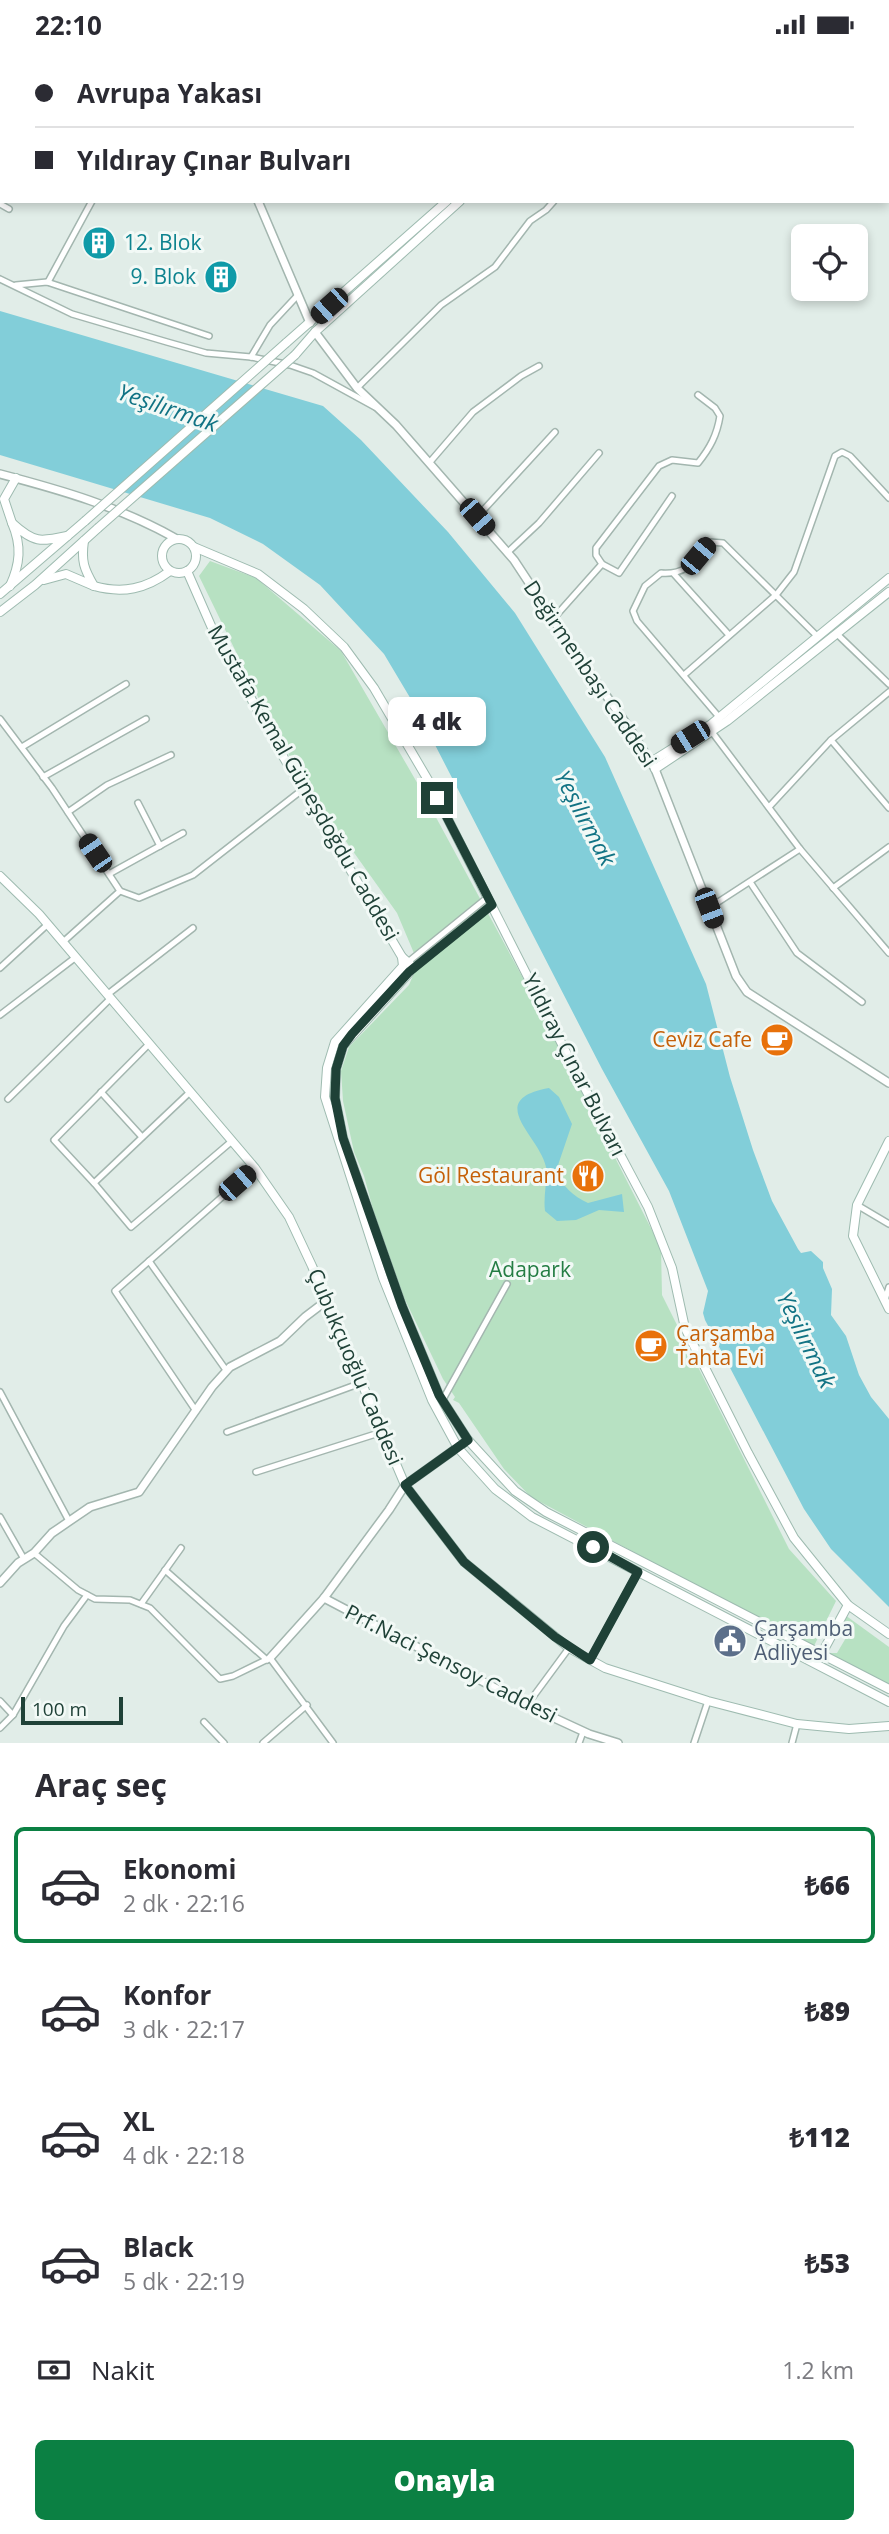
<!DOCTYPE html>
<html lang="tr">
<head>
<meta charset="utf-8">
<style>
  body { margin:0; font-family:"Open Sans",sans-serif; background:#f2f2f3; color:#2b2b33; height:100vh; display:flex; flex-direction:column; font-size:26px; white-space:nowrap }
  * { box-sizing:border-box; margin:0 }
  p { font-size:23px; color:#7c7c81 }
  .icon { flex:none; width:38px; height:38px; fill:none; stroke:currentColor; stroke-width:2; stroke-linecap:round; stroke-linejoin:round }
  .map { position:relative; height:1694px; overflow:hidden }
  .drawer { display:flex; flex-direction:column; background:#fff; flex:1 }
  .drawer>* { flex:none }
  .hud { position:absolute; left:0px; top:0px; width:889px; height:154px; box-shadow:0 4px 10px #0003; display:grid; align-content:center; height:154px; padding:0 35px; background:#fff }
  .controls { position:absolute; left:791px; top:175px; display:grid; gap:14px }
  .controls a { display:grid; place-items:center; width:77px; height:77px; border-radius:10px; background:#fff; box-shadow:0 4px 10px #0003; font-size:35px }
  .scale { position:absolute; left:21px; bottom:18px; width:102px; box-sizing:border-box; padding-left:7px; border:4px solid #1f4137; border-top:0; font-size:19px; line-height:24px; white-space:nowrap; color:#1f4137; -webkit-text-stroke:5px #f2f9f6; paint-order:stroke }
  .end { position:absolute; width:32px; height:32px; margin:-16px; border:9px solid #1f4137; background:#fff; box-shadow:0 0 0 4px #fff }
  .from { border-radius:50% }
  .bubble { position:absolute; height:49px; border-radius:10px; background:#fff; box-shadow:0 4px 10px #0003; font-size:23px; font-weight:800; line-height:49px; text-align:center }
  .car { position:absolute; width:21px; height:42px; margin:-21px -10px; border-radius:9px; box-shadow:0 0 5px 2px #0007; background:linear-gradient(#222 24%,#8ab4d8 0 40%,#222 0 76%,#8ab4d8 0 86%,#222 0) }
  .hud b { display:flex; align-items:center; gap:24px; height:66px; font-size:26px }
  .hud b+b { border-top:2px solid #e1e1e2 }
  .hud i { width:18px; height:18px; background:#2b2b33 }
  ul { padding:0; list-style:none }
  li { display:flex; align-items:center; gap:21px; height:116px; margin:0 14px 10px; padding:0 21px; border:4px solid transparent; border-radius:10px }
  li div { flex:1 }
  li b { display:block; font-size:26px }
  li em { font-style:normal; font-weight:800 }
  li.active { border-color:#0b8043 }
  li>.icon { width:63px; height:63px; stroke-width:1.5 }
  h2 { padding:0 35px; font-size:32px; line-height:84px }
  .pay { display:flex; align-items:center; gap:18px; height:77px; padding:0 35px; font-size:26px }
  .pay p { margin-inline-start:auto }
  .action { display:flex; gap:14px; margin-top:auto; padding:14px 35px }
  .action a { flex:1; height:80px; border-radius:10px; background:#0b8043; color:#fff; font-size:28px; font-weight:800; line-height:80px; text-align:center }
  .status { display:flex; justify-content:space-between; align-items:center; height:49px; padding:0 35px; background:#fff; direction:ltr }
  .status svg { height:19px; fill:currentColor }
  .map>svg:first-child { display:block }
  .green { fill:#b7e1c2 }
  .water { fill:#82ced9 }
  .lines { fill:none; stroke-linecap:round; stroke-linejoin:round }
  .minor-casing { stroke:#a3b6af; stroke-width:8 }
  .tertiary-casing { stroke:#a3b6af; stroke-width:10 }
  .secondary-casing { stroke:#9ebbb0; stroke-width:10 }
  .minor { stroke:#fff; stroke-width:5 }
  .tertiary { stroke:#fff; stroke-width:7 }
  .secondary { stroke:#fff; stroke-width:8 }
  .secondary-bridge-casing { stroke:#9ebbb0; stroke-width:10; stroke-linecap:butt }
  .secondary-bridge { stroke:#fff; stroke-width:8 }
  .route { stroke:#1f4137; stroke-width:9 }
  .labels { text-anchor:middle; stroke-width:6; stroke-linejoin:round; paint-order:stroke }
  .culture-label { font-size:21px; fill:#0d838f; stroke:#f2f9f6; text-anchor:start }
  .street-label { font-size:21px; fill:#1f4137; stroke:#f2f9f6 }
  .food-label { font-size:21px; fill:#c56008; stroke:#f2f9f6; text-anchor:end }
  .park-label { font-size:21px; fill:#247d44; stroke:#f2f9f6 }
  .service-label { font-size:21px; fill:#4e5e75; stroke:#f2f9f6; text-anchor:start }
  .water-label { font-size:23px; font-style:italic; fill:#117384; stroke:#f2f9f6 }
</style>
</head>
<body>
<div class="status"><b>22:10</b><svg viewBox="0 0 49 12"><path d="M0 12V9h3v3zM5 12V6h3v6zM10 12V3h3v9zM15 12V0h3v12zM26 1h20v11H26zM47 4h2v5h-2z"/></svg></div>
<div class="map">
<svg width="889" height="1694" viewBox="0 0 889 1694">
  <rect width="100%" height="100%" fill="#e1ede8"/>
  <g class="green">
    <polygon points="210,512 256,529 341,602 419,737 537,955 661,1199 662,1246 789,1500 836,1552 813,1599 531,1448 504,1420 459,1354 453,1351 455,1348 443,1330 388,1215 364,1127 354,1103 343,1052 341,1022 349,998 409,936 414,924 416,909 397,864 335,777 278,689 199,527"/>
    <polygon points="845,1566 889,1598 889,1636 835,1610 830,1604 837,1604 850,1582 840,1576"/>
  </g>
  <g class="water">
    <polygon points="0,262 323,357 361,391 448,483 515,564 605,708 706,935 730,1028 753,1101 772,1152 798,1200 801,1204 811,1202 823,1213 823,1219 832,1240 831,1266 846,1287 859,1326 871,1348 889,1370 889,1558 831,1500 804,1460 705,1271 703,1264 708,1242 669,1142 602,1020 415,657 384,605 320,536 263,495 210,469 0,406"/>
    <path d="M549 1039 559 1048 572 1075 556 1122C562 1137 573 1147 588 1154L622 1145 624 1163 599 1161 576 1171 557 1172 545 1162C543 1147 548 1129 546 1118 540 1087 483 1051 549 1039Z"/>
  </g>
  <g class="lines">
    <defs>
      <g id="minor">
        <polyline points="254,0 256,2"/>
        <polyline points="385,0 386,2"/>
        <polyline points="505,0 506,2"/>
        <polyline points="294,2 295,0"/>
        <polyline points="745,2 747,0"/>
        <polyline points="881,2 883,0"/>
        <polyline points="0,26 2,27"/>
        <polyline points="0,89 2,90"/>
        <polyline points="887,90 889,87"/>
        <polyline points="0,155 9,160"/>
        <polyline points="0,230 72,265 167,293 206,304 251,308 290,316 313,324 375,358"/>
        <polyline points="48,233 92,152"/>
        <polyline points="16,236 47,233 209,287"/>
        <polyline points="251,308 270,276 298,246"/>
        <polyline points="357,339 441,256 495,218 530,172 546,161 554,152"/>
        <polyline points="430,413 473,363 521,327 539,317"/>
        <polyline points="477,468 555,383"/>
        <polyline points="508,503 539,474 599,404"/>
        <path d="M602 515 596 506V499L659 417 672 411 698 414C710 399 717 386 720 367L715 359 698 346"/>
        <polyline points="674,525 729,586"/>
        <polyline points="553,570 602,515 619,524 672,447"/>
        <polyline points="837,585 889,635"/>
        <polyline points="684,626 776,546 794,523 835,407 842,403 850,407 889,449"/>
        <path d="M719 668 637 572 633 562 645 537 661 524C688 526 693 512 709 493L723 494 818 588"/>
        <polyline points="0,670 52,739 120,842 139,849 193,826 302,741"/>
        <polyline points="712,683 800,800 889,904"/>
        <polyline points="831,691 889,759"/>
        <polyline points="22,698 126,635"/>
        <polyline points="43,728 146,670"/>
        <polyline points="138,754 160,797"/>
        <polyline points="769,758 831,691 889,643"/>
        <polyline points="68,763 107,736 171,706"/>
        <polyline points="109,825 183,784"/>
        <polyline points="750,833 797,904 862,953"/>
        <polyline points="833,839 889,798"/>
        <polyline points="709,859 800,800"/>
        <polyline points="63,893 120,842"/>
        <polyline points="408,913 488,848"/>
        <polyline points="0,919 48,875"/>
        <polyline points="412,920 491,856"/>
        <polyline points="108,945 193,879"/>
        <polyline points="0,966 76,908"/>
        <polyline points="101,1043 142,1088"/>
        <polyline points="190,1043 94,1134 131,1178 232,1092"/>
        <polyline points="8,1050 111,949"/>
        <polyline points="94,1134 54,1091 149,995"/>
        <polyline points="857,1156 889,1175"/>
        <polyline points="149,1212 226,1321"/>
        <polyline points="885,1251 889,1238"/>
        <polyline points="0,1343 69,1472"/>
        <polyline points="442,1352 507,1235"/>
        <polyline points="196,1362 115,1242 255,1119"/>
        <polyline points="227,1383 361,1334"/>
        <polyline points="256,1423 382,1383"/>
        <polyline points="0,1468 24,1510"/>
        <polyline points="34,1504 78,1541 95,1550 130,1551 150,1559 220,1630 233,1627 270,1609 333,1694"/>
        <polyline points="165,1521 267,1611"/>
        <polyline points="141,1555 181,1499"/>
        <polyline points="590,1611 638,1523"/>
        <polyline points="0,1652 13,1666"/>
        <polyline points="527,1656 569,1599"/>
        <polyline points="204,1673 224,1694"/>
        <polyline points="0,1679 13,1666 64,1577 87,1546"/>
        <polyline points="263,1694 307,1656"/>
        <polyline points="579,1694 583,1683"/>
        <polyline points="694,1694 708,1652"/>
        <polyline points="792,1694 797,1675"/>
      </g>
      <g id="tertiary">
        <polyline points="135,0 137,2"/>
        <polyline points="258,152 310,274"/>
        <polyline points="315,283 357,339 396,376 514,511 568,593 630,680 655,720 736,927 747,943 889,1034"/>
        <path d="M0 425C61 441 120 458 175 489"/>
        <polyline points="0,1534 18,1514 34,1504 52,1484 90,1458 139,1443 212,1338 230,1318 280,1292 305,1268 326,1252"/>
        <polyline points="324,1549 537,1661 589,1685 618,1694"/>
        <polyline points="270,1609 324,1549 389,1461 405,1436 468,1391"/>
      </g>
      <g id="secondary">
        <polyline points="594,2 595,0"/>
        <polyline points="610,2 611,0"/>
        <polyline points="286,294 447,152"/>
        <polyline points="295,306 315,283 460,152"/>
        <polyline points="12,474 4,450 16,429"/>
        <circle cx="179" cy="507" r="17"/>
        <polyline points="194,498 258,525 304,560 344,598 374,639 428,731 571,1013 648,1158 672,1219 685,1279 748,1404 794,1489 848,1556 889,1585"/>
        <polyline points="187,522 212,579 284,709 402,908 410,915 412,920 406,923"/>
        <path d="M44 531 66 525 94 537C84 520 81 512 84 492"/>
        <path d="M10 537C20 515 22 497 12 474 34 494 40 493 67 487"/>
        <path d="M94 537C123 545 146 540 170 522"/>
        <polyline points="0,545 85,472"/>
        <polyline points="0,563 35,536 98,479"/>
        <polyline points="651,713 710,676 889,529"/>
        <polyline points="655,720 727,672 889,543"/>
        <polyline points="0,827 39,865 255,1119 289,1168 312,1217 405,1436 464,1513 569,1599 605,1619 708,1652 797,1675 849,1680 889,1677"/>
        <polyline points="402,908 403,917 335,993 327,1019 325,1048 383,1229 432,1351 458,1399 495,1440 532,1468 889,1653"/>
        <polyline points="409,924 343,997 336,1020 335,1049 343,1089 402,1257 439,1346 468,1391 515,1442 546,1463 889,1640"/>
        <polyline points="889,1092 857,1156 853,1187 889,1260"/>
        <polyline points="821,1606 848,1556"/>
      </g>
    </defs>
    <use href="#minor" class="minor-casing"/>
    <use href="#tertiary" class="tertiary-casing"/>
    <use href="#secondary" class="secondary-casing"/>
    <use href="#minor" class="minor"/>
    <use href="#tertiary" class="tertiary"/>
    <use href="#secondary" class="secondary"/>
    <defs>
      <g id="secondary-bridge">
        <polyline points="85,472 286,294"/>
        <polyline points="98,479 295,306"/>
      </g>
    </defs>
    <use href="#secondary-bridge" class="secondary-bridge-casing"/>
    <use href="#secondary-bridge" class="secondary-bridge"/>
  </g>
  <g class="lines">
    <polyline class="route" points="437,749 492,856 409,923 352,985 343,997 336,1020 335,1049 343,1089 402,1257 439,1346 468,1391 405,1436 464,1513 555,1588 590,1611 638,1523 593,1498"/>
  </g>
  <defs>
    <symbol id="building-disc" viewBox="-11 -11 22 22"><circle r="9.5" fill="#0f9aa8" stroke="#f2f9f6"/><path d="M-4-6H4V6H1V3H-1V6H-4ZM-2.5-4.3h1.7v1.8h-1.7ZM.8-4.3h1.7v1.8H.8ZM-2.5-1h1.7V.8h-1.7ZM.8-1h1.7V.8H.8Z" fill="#fff"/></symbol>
    <symbol id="cafe-disc" viewBox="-11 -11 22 22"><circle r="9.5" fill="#e8710a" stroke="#f2f9f6"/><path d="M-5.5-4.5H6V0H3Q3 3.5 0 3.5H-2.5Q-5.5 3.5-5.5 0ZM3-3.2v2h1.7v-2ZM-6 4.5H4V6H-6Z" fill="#fff"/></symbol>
    <symbol id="restaurant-disc" viewBox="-11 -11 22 22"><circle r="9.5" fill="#e8710a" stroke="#f2f9f6"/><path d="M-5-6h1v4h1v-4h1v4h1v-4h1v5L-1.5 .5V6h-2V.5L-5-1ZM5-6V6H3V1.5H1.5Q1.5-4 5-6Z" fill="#fff"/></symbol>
    <symbol id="civic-disc" viewBox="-11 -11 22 22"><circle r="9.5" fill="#5c6f8a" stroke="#f2f9f6"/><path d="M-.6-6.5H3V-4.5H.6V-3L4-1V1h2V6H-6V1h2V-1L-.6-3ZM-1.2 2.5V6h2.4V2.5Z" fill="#fff"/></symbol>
  </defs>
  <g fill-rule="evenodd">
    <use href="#building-disc" x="80" y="175" width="38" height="38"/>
    <use href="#building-disc" x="202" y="209" width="38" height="38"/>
    <use href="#cafe-disc" x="758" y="972" width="38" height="38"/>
    <use href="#restaurant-disc" x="569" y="1108" width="38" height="38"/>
    <use href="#cafe-disc" x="632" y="1278" width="38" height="38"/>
    <use href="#civic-disc" x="711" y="1573" width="38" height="38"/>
  </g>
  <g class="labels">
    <g class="culture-label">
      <text x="124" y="201">12. Blok</text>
      <text x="196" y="235" text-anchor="end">9. Blok</text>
    </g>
    <g class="street-label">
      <text transform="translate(590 625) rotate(56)" y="7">Değirmenbaşı Caddesi</text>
      <text transform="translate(303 734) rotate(60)" y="7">Mustafa Kemal Güneşdoğdu Caddesi</text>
      <text transform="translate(574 1016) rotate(63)" y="7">Yıldıray Çınar Bulvarı</text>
      <text transform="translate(355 1318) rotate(67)" y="7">Çubukçuoğlu Caddesi</text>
      <text transform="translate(451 1615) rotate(27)" y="7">Prf.Naci Şensoy Caddesi</text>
    </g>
    <g class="food-label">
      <text x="752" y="998">Ceviz Cafe</text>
      <text x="564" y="1134">Göl Restaurant</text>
      <text x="676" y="1292" text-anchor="start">Çarşamba<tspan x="676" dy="24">Tahta Evi</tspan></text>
    </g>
    <g class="park-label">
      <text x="530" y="1228">Adapark</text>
    </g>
    <g class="service-label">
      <text x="754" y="1587">Çarşamba<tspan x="754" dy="24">Adliyesi</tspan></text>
    </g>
    <g class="water-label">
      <text transform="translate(168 359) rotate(19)" y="8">Yeşilırmak</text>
      <text transform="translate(585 769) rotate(62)" y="8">Yeşilırmak</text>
      <text transform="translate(806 1291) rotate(64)" y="8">Yeşilırmak</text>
    </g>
  </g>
</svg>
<div class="controls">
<a><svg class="icon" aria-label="locate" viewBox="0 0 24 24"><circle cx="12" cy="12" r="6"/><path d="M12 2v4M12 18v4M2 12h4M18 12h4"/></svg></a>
</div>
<div class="scale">100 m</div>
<i class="end from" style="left:593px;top:1498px"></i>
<i class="end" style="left:437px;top:749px"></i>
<div class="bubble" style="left:388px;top:648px;width:98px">4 dk</div>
<i class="car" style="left:329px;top:257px;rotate:228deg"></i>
<i class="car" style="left:477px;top:468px;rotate:139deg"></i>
<i class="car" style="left:698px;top:507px;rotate:40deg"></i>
<i class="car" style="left:690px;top:688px;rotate:238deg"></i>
<i class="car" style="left:95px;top:804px;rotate:326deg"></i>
<i class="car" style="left:709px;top:859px;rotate:159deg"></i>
<i class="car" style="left:237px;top:1134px;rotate:49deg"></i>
<div class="hud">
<b><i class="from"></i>Avrupa Yakası</b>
<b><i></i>Yıldıray Çınar Bulvarı</b>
</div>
</div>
<section class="drawer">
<h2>Araç seç</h2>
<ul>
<li class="active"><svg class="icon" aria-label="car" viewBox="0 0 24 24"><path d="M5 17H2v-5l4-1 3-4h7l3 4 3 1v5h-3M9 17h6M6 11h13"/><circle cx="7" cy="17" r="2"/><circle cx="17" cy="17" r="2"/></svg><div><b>Ekonomi</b><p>2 dk · 22:16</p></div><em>₺66</em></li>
<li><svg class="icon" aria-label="car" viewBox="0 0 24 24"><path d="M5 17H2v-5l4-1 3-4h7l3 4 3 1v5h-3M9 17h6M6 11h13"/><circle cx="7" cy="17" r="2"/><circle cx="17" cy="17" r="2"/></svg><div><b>Konfor</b><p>3 dk · 22:17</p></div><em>₺89</em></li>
<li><svg class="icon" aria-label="car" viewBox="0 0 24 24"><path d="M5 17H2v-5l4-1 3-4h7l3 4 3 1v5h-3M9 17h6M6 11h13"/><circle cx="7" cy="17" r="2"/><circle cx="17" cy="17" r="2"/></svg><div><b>XL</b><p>4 dk · 22:18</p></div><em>₺112</em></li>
<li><svg class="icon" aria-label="car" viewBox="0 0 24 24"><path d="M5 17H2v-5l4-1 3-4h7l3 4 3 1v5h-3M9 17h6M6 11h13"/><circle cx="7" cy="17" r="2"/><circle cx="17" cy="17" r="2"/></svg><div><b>Black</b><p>5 dk · 22:19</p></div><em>₺53</em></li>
</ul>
<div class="pay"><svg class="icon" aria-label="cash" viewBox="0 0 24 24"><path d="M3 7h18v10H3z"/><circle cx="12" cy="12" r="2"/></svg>Nakit<p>1.2 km</p></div>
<div class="action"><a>Onayla</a></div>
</section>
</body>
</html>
